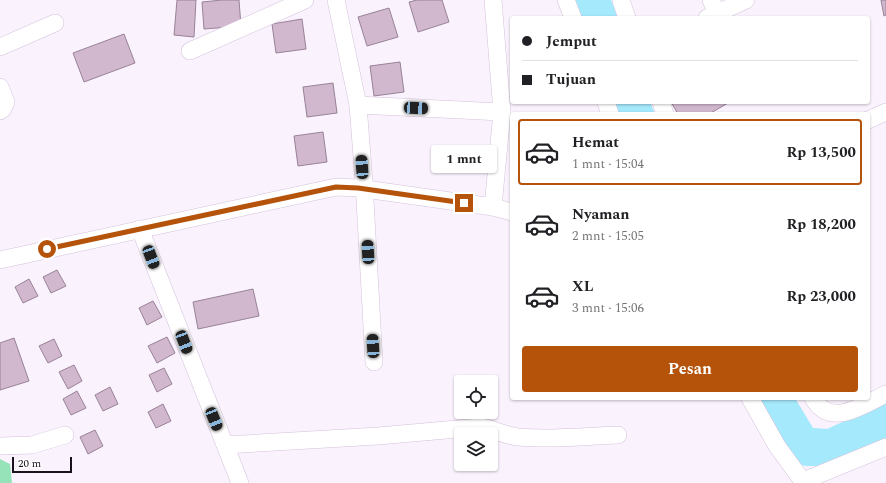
<!DOCTYPE html>
<html lang="id">
<head>
<meta charset="utf-8">
<style>
  body { margin:0; font-family:Spectral,serif; background:#f2f2f2; color:#202124; height:100vh; display:flex; flex-direction:column; font-size:15px; white-space:nowrap }
  * { box-sizing:border-box; margin:0 }
  p { font-size:13px; color:#757577 }
  .icon { flex:none; width:22px; height:22px; fill:none; stroke:currentColor; stroke-width:2; stroke-linecap:round; stroke-linejoin:round }
  .map { position:relative; flex:1; overflow:hidden }
  .panel { position:absolute; left:510px; top:112px; width:360px; height:288px; display:flex; flex-direction:column; background:#fff; border-radius:4px; box-shadow:0 1px 3px #0004 }
  .panel>* { flex:none }
  .banner { position:absolute; left:510px; top:16px; width:360px; height:88px; border-radius:4px; box-shadow:0 1px 3px #0004; display:grid; align-content:center; height:88px; padding:0 12px; background:#fff }
  .controls { position:absolute; left:454px; top:375px; display:grid; gap:8px }
  .controls a { display:grid; place-items:center; width:44px; height:44px; border-radius:4px; background:#fff; box-shadow:0 1px 3px #0004; font-size:20px }
  .scale { position:absolute; left:12px; bottom:10px; width:60px; box-sizing:border-box; padding-left:4px; border:2px solid #19121b; border-top:0; font-size:11px; line-height:14px; white-space:nowrap; color:#19121b; -webkit-text-stroke:3px #fff; paint-order:stroke }
  .end { position:absolute; width:18px; height:18px; margin:-9px; border:5px solid #b45309; background:#fff; box-shadow:0 0 0 2px #fff }
  .from { border-radius:50% }
  .bubble { position:absolute; height:28px; border-radius:4px; background:#fff; box-shadow:0 1px 3px #0004; font-size:13px; font-weight:700; line-height:28px; text-align:center }
  .car { position:absolute; width:12px; height:24px; margin:-12px -6px; border-radius:5px; box-shadow:0 0 3px 1px #0007; background:linear-gradient(#222 24%,#8ab4d8 0 40%,#222 0 76%,#8ab4d8 0 86%,#222 0) }
  .banner b { display:flex; align-items:center; gap:14px; height:38px; font-size:15px }
  .banner b+b { border-top:1px solid #e0e0e0 }
  .banner i { width:10px; height:10px; background:#202124 }
  ul { padding:7px 0 0; list-style:none }
  li { display:flex; align-items:center; gap:12px; height:66px; margin:0 8px 6px; padding:0 4px; border:2px solid transparent; border-radius:4px }
  li div { flex:1 }
  li b { display:block; font-size:15px }
  li em { font-style:normal; font-weight:700 }
  li.on { border-color:#b45309 }
  li>.icon { width:36px; height:36px; stroke-width:1.5 }
  .button { display:flex; gap:8px; margin-top:auto; padding:8px 12px }
  .button a { flex:1; height:46px; border-radius:4px; background:#b45309; color:#fff; font-size:16px; font-weight:700; line-height:46px; text-align:center }
  .map>svg:first-child { display:block }
  .green { fill:#96e3b9 }
  .water { fill:#a5e9fd }
  .building { fill:#d1b8cf; stroke:#988297 }
  .lines { fill:none; stroke-linecap:round; stroke-linejoin:round }
  .minor-casing { stroke:#d4c1db; stroke-width:18 }
  .minor { stroke:#fff; stroke-width:17 }
  .route { stroke:#b45309; stroke-width:5 }
</style>
</head>
<body>
<div class="map">
<svg width="886" height="483" viewBox="0 0 886 483">
  <rect width="100%" height="100%" fill="#faf2fd"/>
  <polygon class="green" points="0,459 10,464 12,483 0,483"/>
  <g class="water">
    <polygon points="573,0 611,0 618,18 580,18"/>
    <polygon points="612,102 650,102 655,114 617,114"/>
    <polygon points="753,398 795,398 813,428 827,429 886,402 886,443 826,466 806,466 796,464"/>
  </g>
  <g class="building">
    <polygon points="177,0 196,0 194,37 174,35"/>
    <polygon points="222,0 239,0 241,26 204,29 202,2"/>
    <polygon points="417,0 442,0 449,22 418,32 409,2"/>
    <polygon points="881,0 886,0 886,15 884,16"/>
    <polygon points="389,8 398,37 367,46 358,17"/>
    <polygon points="302,19 306,49 276,53 272,24"/>
    <polygon points="124,34 135,63 84,82 73,53"/>
    <polygon points="400,62 404,92 374,96 370,66"/>
    <polygon points="333,83 337,113 307,117 303,87"/>
    <polygon points="671,102 727,102 728,103 709,114 678,114"/>
    <polygon points="323,132 327,162 298,166 294,136"/>
    <polygon points="57,270 66,286 51,293 43,277"/>
    <polygon points="29,279 38,296 23,303 15,287"/>
    <polygon points="253,289 259,316 198,329 193,302"/>
    <polygon points="153,301 162,317 147,325 139,308"/>
    <polygon points="167,337 175,353 157,363 148,346"/>
    <polygon points="14,338 29,381 0,390 0,343"/>
    <polygon points="54,339 62,356 48,363 39,346"/>
    <polygon points="74,365 82,381 68,389 59,372"/>
    <polygon points="164,368 172,384 157,392 149,375"/>
    <polygon points="110,387 118,404 103,411 95,395"/>
    <polygon points="77,391 86,408 71,415 63,399"/>
    <polygon points="163,404 171,421 156,428 148,412"/>
    <polygon points="95,430 103,446 88,454 80,437"/>
  </g>
  <g class="lines">
    <defs>
      <g id="minor">
        <polyline points="336,0 358,105 364,182 374,362"/>
        <polyline points="566,0 573,18"/>
        <polyline points="621,0 627,18"/>
        <polyline points="711,0 717,14"/>
        <polyline points="707,18 746,0"/>
        <polyline points="0,47 55,23"/>
        <polyline points="190,51 305,0"/>
        <polyline points="0,87 6,102 3,109 0,111"/>
        <polyline points="606,102 610,114"/>
        <polyline points="661,102 665,114"/>
        <polyline points="358,105 502,112"/>
        <polyline points="868,120 886,112"/>
        <polyline points="493,207 502,112 493,0"/>
        <polyline points="140,229 240,483"/>
        <polyline points="0,260 336,187 358,188 493,207 512,212"/>
        <polyline points="750,398 777,446 804,483"/>
        <path d="M813 398C830 429 863 405 886 394"/>
        <path d="M225 445 378 436 480 427C494 429 505 436 519 437 551 440 585 436 618 435"/>
        <polyline points="0,446 32,445 65,435"/>
        <polyline points="803,481 886,447"/>
      </g>
    </defs>
    <use href="#minor" class="minor-casing"/>
    <use href="#minor" class="minor"/>
  </g>
  <g class="lines">
    <polyline class="route" points="47,249 336,187 358,188 464,203"/>
  </g>
</svg>
<div class="controls">
<a><svg class="icon" aria-label="locate" viewBox="0 0 24 24"><circle cx="12" cy="12" r="6"/><path d="M12 2v4M12 18v4M2 12h4M18 12h4"/></svg></a>
<a><svg class="icon" aria-label="layers" viewBox="0 0 24 24"><path d="M12 4l9 5-9 5-9-5zM3 14l9 5 9-5"/></svg></a>
</div>
<div class="scale">20 m</div>
<i class="end from" style="left:47px;top:249px"></i>
<i class="end" style="left:464px;top:203px"></i>
<div class="bubble" style="left:431px;top:145px;width:66px">1 mnt</div>
<i class="car" style="left:416px;top:108px;rotate:93deg"></i>
<i class="car" style="left:362px;top:167px;rotate:356deg"></i>
<i class="car" style="left:368px;top:252px;rotate:357deg"></i>
<i class="car" style="left:151px;top:257px;rotate:159deg"></i>
<i class="car" style="left:184px;top:342px;rotate:159deg"></i>
<i class="car" style="left:373px;top:346px;rotate:357deg"></i>
<i class="car" style="left:214px;top:419px;rotate:158deg"></i>
<div class="banner">
<b><i class="from"></i>Jemput</b>
<b><i></i>Tujuan</b>
</div>
<section class="panel">
<ul>
<li class="on"><svg class="icon" aria-label="car" viewBox="0 0 24 24"><path d="M5 17H2v-5l4-1 3-4h7l3 4 3 1v5h-3M9 17h6M6 11h13"/><circle cx="7" cy="17" r="2"/><circle cx="17" cy="17" r="2"/></svg><div><b>Hemat</b><p>1 mnt · 15:04</p></div><em>Rp 13,500</em></li>
<li><svg class="icon" aria-label="car" viewBox="0 0 24 24"><path d="M5 17H2v-5l4-1 3-4h7l3 4 3 1v5h-3M9 17h6M6 11h13"/><circle cx="7" cy="17" r="2"/><circle cx="17" cy="17" r="2"/></svg><div><b>Nyaman</b><p>2 mnt · 15:05</p></div><em>Rp 18,200</em></li>
<li><svg class="icon" aria-label="car" viewBox="0 0 24 24"><path d="M5 17H2v-5l4-1 3-4h7l3 4 3 1v5h-3M9 17h6M6 11h13"/><circle cx="7" cy="17" r="2"/><circle cx="17" cy="17" r="2"/></svg><div><b>XL</b><p>3 mnt · 15:06</p></div><em>Rp 23,000</em></li>
</ul>
<div class="button"><a>Pesan</a></div>
</section>
</div>
</body>
</html>
